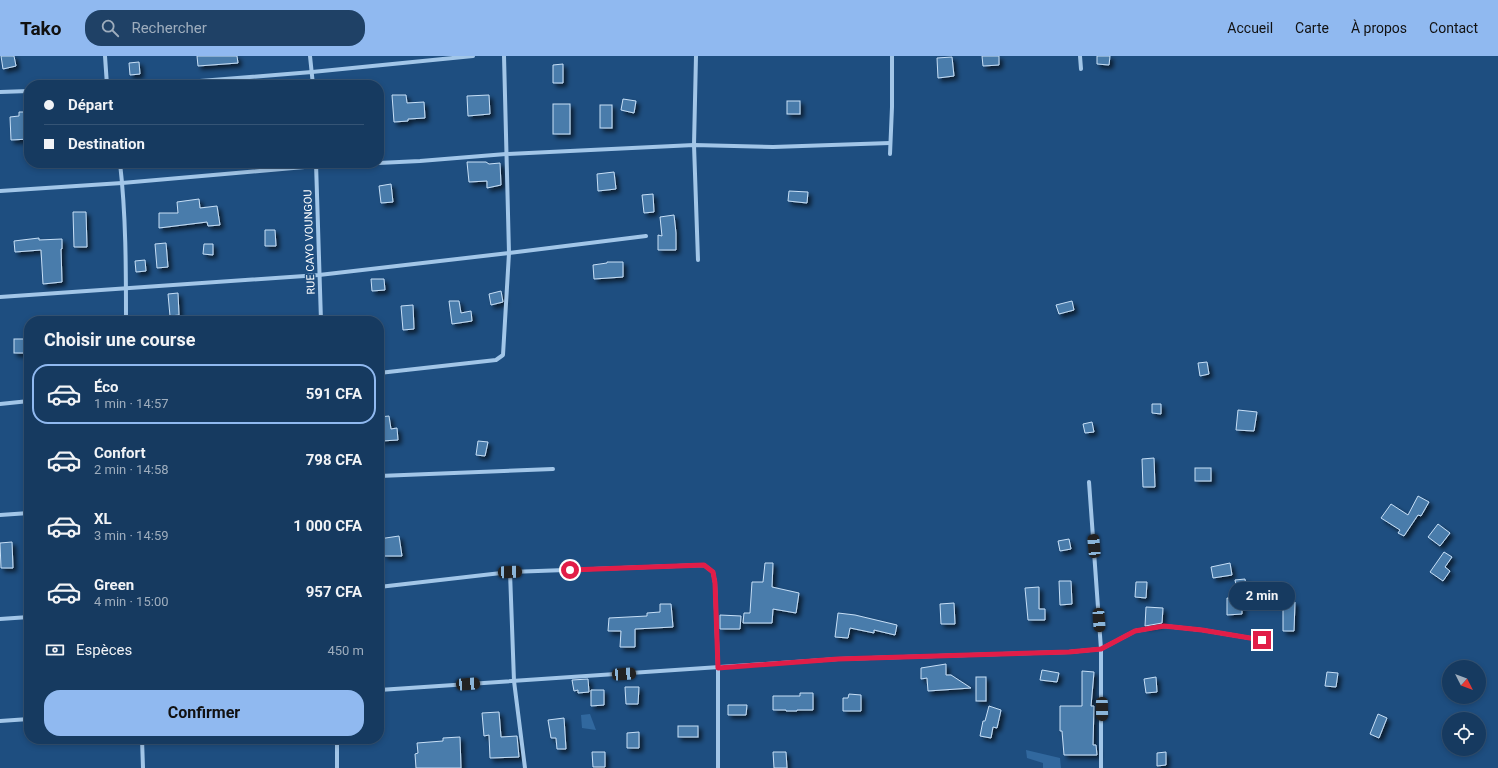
<!DOCTYPE html>
<html lang="fr">
<head>
<meta charset="utf-8">
<style>
  body { margin:0; font-family:Roboto,sans-serif; background:#1f4166; color:#f1f3f6; height:100vh; display:flex; flex-direction:column; font-size:15px; white-space:nowrap }
  * { box-sizing:border-box; margin:0 }
  p { font-size:13px; color:#9eadbd }
  .icon { flex:none; width:22px; height:22px; fill:none; stroke:currentColor; stroke-width:2; stroke-linecap:round; stroke-linejoin:round }
  .map { position:relative; flex:1; overflow:hidden }
  .drawer { position:absolute; left:24px; top:260px; width:360px; height:428px; display:flex; flex-direction:column; background:#163a60; border-radius:16px; box-shadow:0 2px 6px #0003,0 0 0 1px #355475 }
  .drawer>* { flex:none }
  .banner { position:absolute; left:24px; top:24px; width:360px; height:88px; border-radius:16px; box-shadow:0 2px 6px #0003,0 0 0 1px #355475; display:grid; align-content:center; height:88px; padding:0 20px; background:#163a60 }
  .needle { width:26px; rotate:132deg }
  .controls { position:absolute; left:1442px; top:604px; display:grid; gap:8px }
  .controls a { display:grid; place-items:center; width:44px; height:44px; border-radius:50%; background:#163a60; box-shadow:0 2px 6px #0003,0 0 0 1px #355475; font-size:20px }
  .end { position:absolute; width:18px; height:18px; margin:-9px; border:5px solid #e11d48; background:#fff; box-shadow:0 0 0 2px #fff }
  .from { border-radius:50% }
  .bubble { position:absolute; height:28px; border-radius:14px; background:#163a60; box-shadow:0 2px 6px #0003,0 0 0 1px #355475; font-size:13px; font-weight:700; line-height:28px; text-align:center }
  .car { position:absolute; width:12px; height:24px; margin:-12px -6px; border-radius:5px; box-shadow:0 0 3px 1px #0007; background:linear-gradient(#222 24%,#8ab4d8 0 40%,#222 0 76%,#8ab4d8 0 86%,#222 0) }
  .banner b { display:flex; align-items:center; gap:14px; height:38px; font-size:15px }
  .banner b+b { border-top:1px solid #355475 }
  .banner i { width:10px; height:10px; background:#f1f3f6 }
  ul { padding:0; list-style:none }
  li { display:flex; align-items:center; gap:12px; height:60px; margin:0 8px 6px; padding:0 12px; border:2px solid transparent; border-radius:16px }
  li div { flex:1 }
  li b { display:block; font-size:15px }
  li em { font-style:normal; font-weight:700 }
  li.current { border-color:#90b9f0 }
  li>.icon { width:36px; height:36px; stroke-width:1.5 }
  h2 { padding:0 20px; font-size:18px; line-height:48px }
  .pay { display:flex; align-items:center; gap:10px; height:44px; padding:0 20px; font-size:15px }
  .pay p { margin-inline-start:auto }
  .button { display:flex; gap:8px; margin-top:auto; padding:8px 20px }
  .button a { flex:1; height:46px; border-radius:16px; background:#90b9f0; color:#111; font-size:16px; font-weight:700; line-height:46px; text-align:center }
  header { display:flex; align-items:center; gap:24px; box-sizing:border-box; height:56px; padding:0 20px; background:#90b9f0; color:#111 }
  header strong { font-size:19px }
  nav { display:flex; gap:22px; margin-inline-start:auto; font-size:14px }
  .search { width:280px; height:36px; background:#1f4166; display:flex; align-items:center; gap:10px; box-sizing:border-box; padding:0 14px; border-radius:16px; color:#9eadbd; font-size:15px }
  .map>svg:first-child { display:block }
  .green { fill:#31689e }
  .building { fill:#4a7bab; stroke:#c6dff6; filter:url(#shadow) }
  .lines { fill:none; stroke-linecap:round; stroke-linejoin:round }
  .minor { stroke:#a2c6e8; stroke-width:4 }
  .route { stroke:#e11d48; stroke-width:5 }
  .labels { text-anchor:middle; stroke-width:3; stroke-linejoin:round; paint-order:stroke }
  .street-label { font-size:11px; fill:#fff; stroke:#1e4e80 }
</style>
</head>
<body>
<header>
<strong>Tako</strong>
<div class="search"><svg class="icon" aria-label="search" viewBox="0 0 24 24"><circle cx="10" cy="10" r="6"/><path d="M15 15l6 6"/></svg>Rechercher</div>
<nav><a>Accueil</a><a>Carte</a><a>À propos</a><a>Contact</a></nav>
</header>
<div class="map">
<svg width="1498" height="712" viewBox="0 0 1498 712">
  <defs>
    <filter id="shadow"><feDropShadow dx="3.5" dy="3.5" stdDeviation="2" flood-color="#0009"/></filter>
  </defs>
  <rect width="100%" height="100%" fill="#1e4e80"/>
  <g class="green">
    <polygon points="590,658 596,674 582,672 581,659"/>
    <polygon points="1026,694 1060,702 1061,712 1043,712 1043,707 1027,702"/>
  </g>
  <g class="building">
    <polygon points="1,0 14,0 16,10 3,13"/>
    <polygon points="197,0 237,0 238,7 198,10"/>
    <polygon points="982,0 999,0 999,9 983,10"/>
    <polygon points="1097,0 1110,0 1109,9 1097,8"/>
    <polygon points="952,1 954,20 938,22 937,2"/>
    <polygon points="139,6 140,18 130,19 129,7"/>
    <polygon points="563,8 563,27 553,27 553,9"/>
    <polygon points="392,39 406,39 407,47 424,46 425,62 408,63 408,65 394,66"/>
    <polygon points="489,39 490,58 468,60 467,40"/>
    <polygon points="623,43 636,45 634,57 621,54"/>
    <rect x="787" y="45" width="13" height="13"/>
    <rect x="553" y="48" width="17" height="30"/>
    <rect x="600" y="49" width="12" height="23"/>
    <polygon points="19,56 29,56 29,83 11,84 10,61 19,60"/>
    <polygon points="467,106 486,106 489,108 500,107 501,129 487,132 487,125 469,126"/>
    <polygon points="614,116 616,133 598,135 597,118"/>
    <polygon points="391,128 393,146 381,147 379,130"/>
    <polygon points="789,135 808,136 807,147 788,145"/>
    <polygon points="653,138 654,156 644,157 642,139"/>
    <polygon points="199,143 200,152 217,150 220,169 208,170 207,166 159,172 159,157 178,157 177,146"/>
    <polygon points="73,156 86,156 87,191 74,191"/>
    <polygon points="674,159 676,177 676,194 658,194 658,179 662,180 660,161"/>
    <polygon points="265,174 275,174 276,190 265,190"/>
    <polygon points="39,182 39,184 62,183 62,193 61,193 62,226 43,228 41,194 15,196 14,185"/>
    <polygon points="166,187 168,211 157,212 155,188"/>
    <polygon points="204,188 213,188 213,199 203,198"/>
    <polygon points="145,204 146,215 136,216 135,205"/>
    <polygon points="607,206 623,206 623,221 594,223 593,209 607,207"/>
    <polygon points="371,223 384,223 385,234 372,235"/>
    <polygon points="501,235 503,246 491,249 489,238"/>
    <polygon points="178,237 179,259 170,260 168,238"/>
    <polygon points="449,245 459,245 461,257 471,255 472,265 452,268"/>
    <polygon points="1072,245 1074,254 1059,258 1056,249"/>
    <polygon points="413,249 414,273 403,274 401,250"/>
    <rect x="14" y="283" width="15" height="14"/>
    <polygon points="1207,306 1209,318 1200,320 1198,307"/>
    <polygon points="1152,348 1161,348 1161,358 1152,357"/>
    <polygon points="1238,354 1257,356 1254,375 1236,374"/>
    <polygon points="389,360 391,373 397,372 398,384 381,385 379,361"/>
    <polygon points="1092,366 1094,376 1085,377 1083,368"/>
    <polygon points="478,385 488,386 485,400 476,399"/>
    <polygon points="1154,402 1155,431 1143,431 1142,403"/>
    <rect x="1195" y="412" width="16" height="13"/>
    <polygon points="1418,440 1429,446 1421,460 1418,459 1404,480 1398,477 1400,474 1381,462 1391,448 1408,459"/>
    <polygon points="1438,468 1450,477 1440,490 1428,481"/>
    <polygon points="399,480 402,500 384,500 383,494 380,495 379,483"/>
    <polygon points="1069,483 1071,493 1060,495 1058,485"/>
    <polygon points="12,486 13,512 1,512 0,487"/>
    <polygon points="1444,496 1452,501 1445,511 1450,515 1443,525 1430,516"/>
    <polygon points="765,507 773,507 772,531 799,537 796,557 773,553 772,567 743,567 744,557 750,557 752,526 763,526"/>
    <polygon points="1230,507 1232,519 1213,522 1211,511"/>
    <polygon points="1245,523 1247,536 1238,538 1235,524"/>
    <polygon points="1059,525 1071,525 1072,548 1060,549"/>
    <polygon points="1136,526 1147,526 1146,542 1135,541"/>
    <polygon points="1039,531 1039,553 1045,553 1045,564 1028,564 1025,532"/>
    <polygon points="1227,542 1242,543 1242,558 1227,559"/>
    <polygon points="1283,546 1295,546 1294,575 1283,575"/>
    <polygon points="954,547 955,568 941,568 940,548"/>
    <polygon points="660,548 671,548 673,571 635,573 635,591 620,591 621,575 608,575 609,562 647,560 647,557 660,556"/>
    <polygon points="1146,551 1163,552 1162,567 1145,570"/>
    <polygon points="838,557 855,559 897,569 895,579 874,574 874,577 850,572 848,582 835,581"/>
    <polygon points="720,559 741,560 740,573 720,573"/>
    <polygon points="946,608 946,619 951,619 971,632 928,635 927,622 921,623 921,612"/>
    <polygon points="1042,614 1059,617 1057,626 1040,624"/>
    <polygon points="1082,615 1094,616 1091,650 1094,650 1093,689 1096,689 1097,699 1064,699 1062,675 1060,675 1060,650 1082,650"/>
    <polygon points="1327,616 1338,617 1336,631 1325,630"/>
    <rect x="976" y="621" width="10" height="24"/>
    <polygon points="1156,621 1157,636 1146,637 1144,623"/>
    <polygon points="588,623 589,636 578,637 578,634 574,635 572,624"/>
    <polygon points="625,631 639,631 638,648 626,648"/>
    <polygon points="591,634 604,634 604,649 591,650"/>
    <polygon points="800,637 813,637 813,654 797,654 797,655 786,655 786,654 773,654 773,640 800,640"/>
    <polygon points="849,638 861,639 861,655 843,655 843,642 848,642"/>
    <polygon points="728,649 747,649 746,659 728,659"/>
    <polygon points="989,650 1001,654 997,672 993,671 991,682 980,680 983,665 985,665"/>
    <polygon points="499,656 501,681 517,680 519,701 490,702 489,679 484,680 482,657"/>
    <polygon points="1378,658 1387,662 1379,682 1370,678"/>
    <polygon points="564,662 566,693 557,693 556,682 551,682 548,664"/>
    <rect x="678" y="670" width="20" height="11"/>
    <polygon points="639,676 639,692 627,692 627,677"/>
    <polygon points="460,681 461,712 416,712 415,698 418,697 417,687 443,685 443,682"/>
    <polygon points="592,696 605,696 605,711 593,711"/>
    <polygon points="773,696 786,696 787,712 774,712"/>
    <polygon points="1166,696 1166,709 1157,710 1157,697"/>
  </g>
  <g class="lines">
    <g class="minor">
      <polyline points="105,0 107,29"/>
      <polyline points="310,0 313,29"/>
      <polyline points="696,0 694,89 698,204"/>
      <polyline points="1080,0 1081,13"/>
      <polyline points="150,29 312,16 473,0"/>
      <polyline points="0,36 29,35"/>
      <polyline points="890,98 892,51 892,0"/>
      <path d="M120 107C126 159 126 213 126 265"/>
      <polyline points="316,107 321,265"/>
      <polyline points="0,135 122,127 316,110 420,105 506,98 694,89 773,91 890,87"/>
      <polyline points="0,241 319,219 509,197 646,180"/>
      <polyline points="379,317 496,304 503,299 509,197 504,0"/>
      <polyline points="0,348 29,345"/>
      <polyline points="379,420 553,413"/>
      <polyline points="1089,426 1101,593 1101,712"/>
      <polyline points="0,459 29,457"/>
      <polyline points="510,516 514,625 525,712"/>
      <polyline points="379,531 510,516 704,509 713,516 715,527 718,612 718,712"/>
      <polyline points="0,563 29,561"/>
      <polyline points="379,634 838,603 1069,596 1101,593 1135,575 1164,570 1202,574 1262,584"/>
      <polyline points="0,665 29,663"/>
      <polyline points="142,683 143,712"/>
      <polyline points="337,712 337,683"/>
    </g>
  </g>
  <g class="lines">
    <polyline class="route" points="570,514 704,509 713,516 715,527 718,612 838,603 1069,596 1101,593 1135,575 1164,570 1202,574 1262,584"/>
  </g>
  <g class="labels">
    <g class="street-label">
      <text transform="translate(309 186) rotate(-92)" y="4">RUE CAYO VOUNGOU</text>
    </g>
  </g>
</svg>
<div class="controls">
<a><svg class="needle" viewBox="-14 -14 28 28"><path d="M0-13l5 13h-10z" fill="#e53935"/><path d="M0 13l5-13h-10z" fill="#9eadbd"/></svg></a>
<a><svg class="icon" aria-label="locate" viewBox="0 0 24 24"><circle cx="12" cy="12" r="6"/><path d="M12 2v4M12 18v4M2 12h4M18 12h4"/></svg></a>
</div>
<i class="end from" style="left:570px;top:514px"></i>
<i class="end" style="left:1262px;top:584px"></i>
<div class="bubble" style="left:1229px;top:526px;width:66px">2 min</div>
<i class="car" style="left:1094px;top:490px;rotate:355deg"></i>
<i class="car" style="left:510px;top:516px;rotate:88deg"></i>
<i class="car" style="left:1099px;top:564px;rotate:176deg"></i>
<i class="car" style="left:624px;top:618px;rotate:86deg"></i>
<i class="car" style="left:468px;top:628px;rotate:86deg"></i>
<i class="car" style="left:1102px;top:653px;rotate:179deg"></i>
<div class="banner">
<b><i class="from"></i>Départ</b>
<b><i></i>Destination</b>
</div>
<section class="drawer">
<h2>Choisir une course</h2>
<ul>
<li class="current"><svg class="icon" aria-label="car" viewBox="0 0 24 24"><path d="M5 17H2v-5l4-1 3-4h7l3 4 3 1v5h-3M9 17h6M6 11h13"/><circle cx="7" cy="17" r="2"/><circle cx="17" cy="17" r="2"/></svg><div><b>Éco</b><p>1 min · 14:57</p></div><em>591 CFA</em></li>
<li><svg class="icon" aria-label="car" viewBox="0 0 24 24"><path d="M5 17H2v-5l4-1 3-4h7l3 4 3 1v5h-3M9 17h6M6 11h13"/><circle cx="7" cy="17" r="2"/><circle cx="17" cy="17" r="2"/></svg><div><b>Confort</b><p>2 min · 14:58</p></div><em>798 CFA</em></li>
<li><svg class="icon" aria-label="car" viewBox="0 0 24 24"><path d="M5 17H2v-5l4-1 3-4h7l3 4 3 1v5h-3M9 17h6M6 11h13"/><circle cx="7" cy="17" r="2"/><circle cx="17" cy="17" r="2"/></svg><div><b>XL</b><p>3 min · 14:59</p></div><em>1 000 CFA</em></li>
<li><svg class="icon" aria-label="car" viewBox="0 0 24 24"><path d="M5 17H2v-5l4-1 3-4h7l3 4 3 1v5h-3M9 17h6M6 11h13"/><circle cx="7" cy="17" r="2"/><circle cx="17" cy="17" r="2"/></svg><div><b>Green</b><p>4 min · 15:00</p></div><em>957 CFA</em></li>
</ul>
<div class="pay"><svg class="icon" aria-label="cash" viewBox="0 0 24 24"><path d="M3 7h18v10H3z"/><circle cx="12" cy="12" r="2"/></svg>Espèces<p>450 m</p></div>
<div class="button"><a>Confirmer</a></div>
</section>
</div>
</body>
</html>
